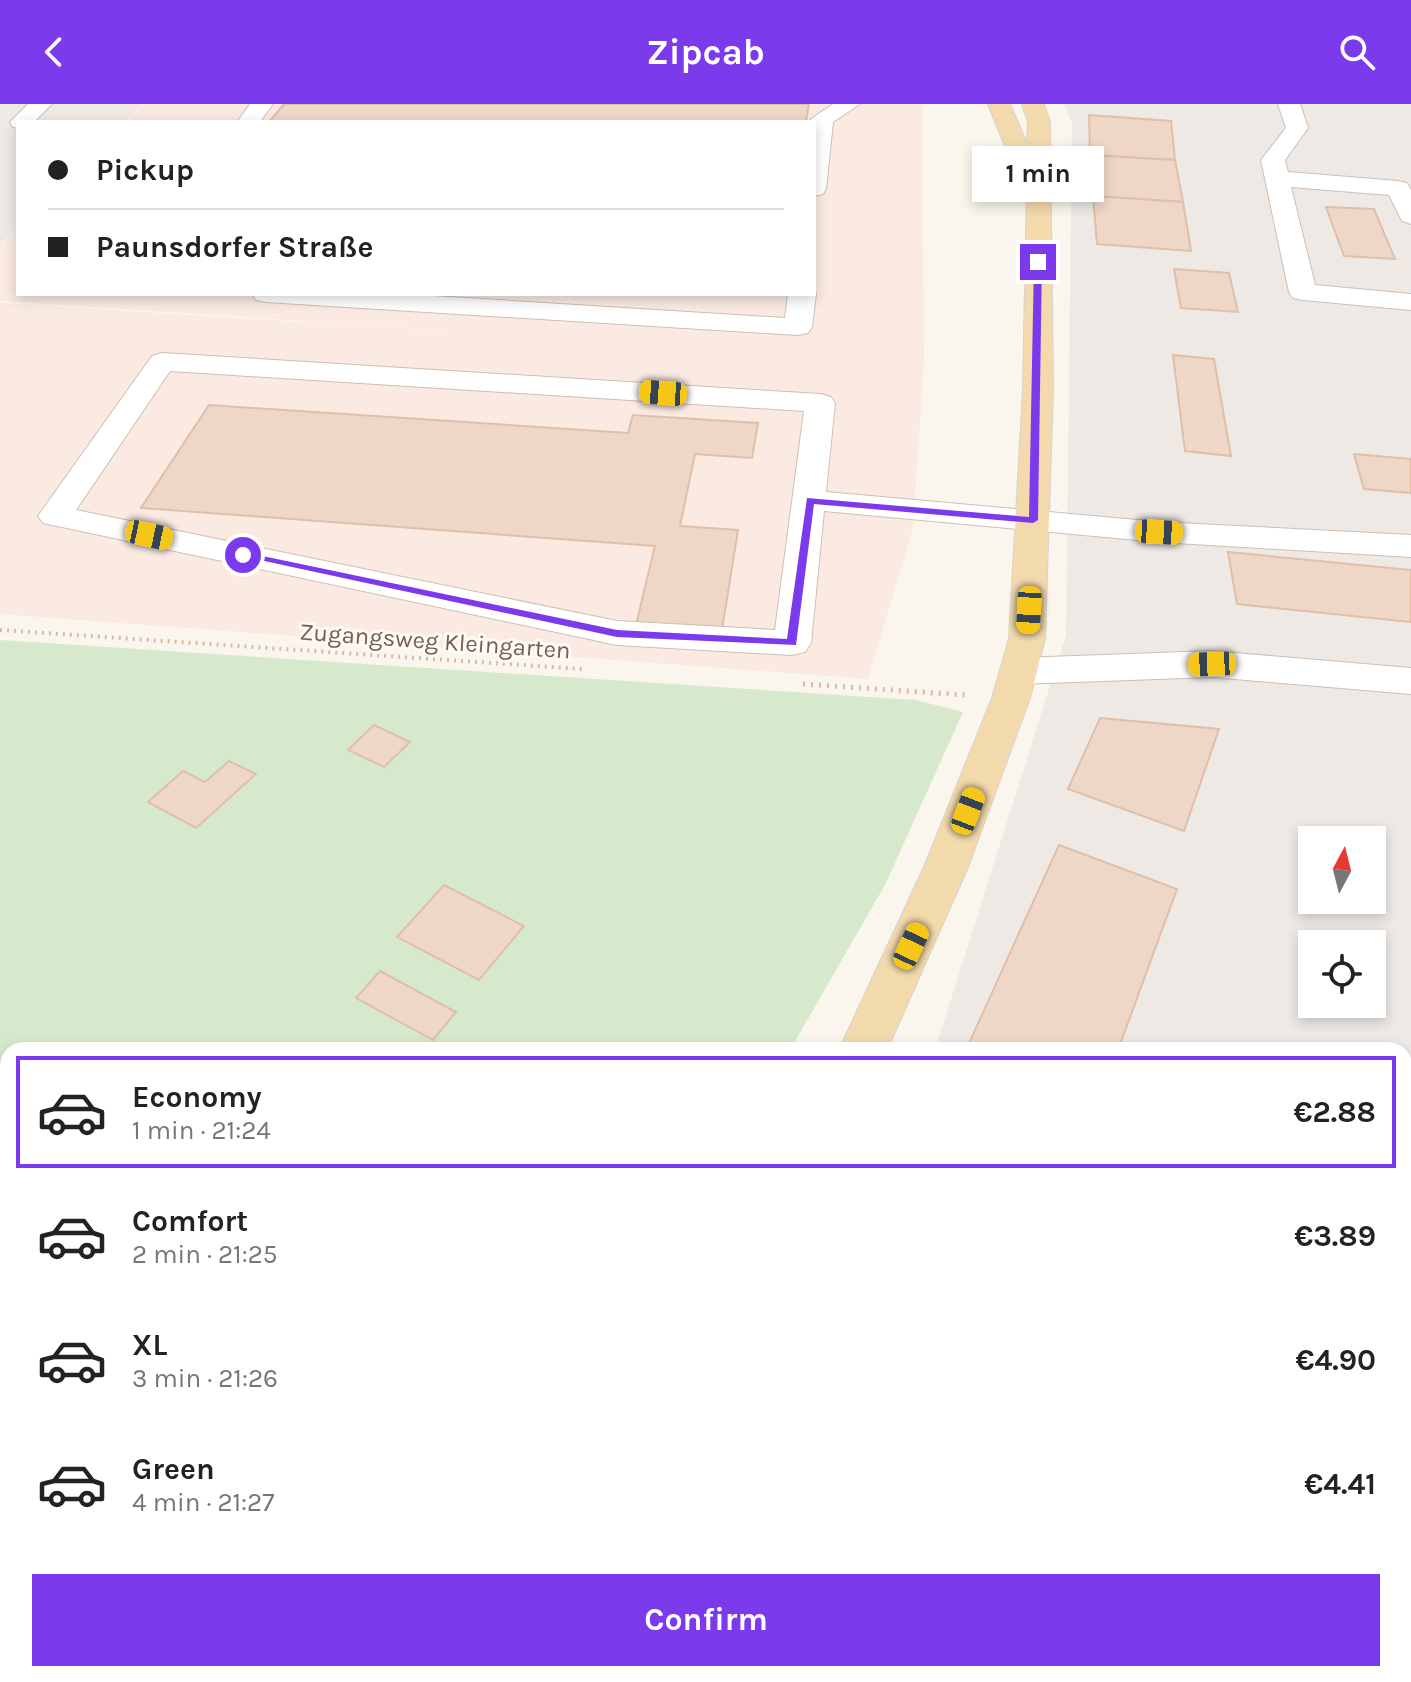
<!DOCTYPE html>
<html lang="en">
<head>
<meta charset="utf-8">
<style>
  body { margin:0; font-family:Karla,sans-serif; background:#f2f2f2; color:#222; height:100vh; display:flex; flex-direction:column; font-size:30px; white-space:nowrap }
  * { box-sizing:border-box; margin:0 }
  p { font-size:26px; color:#767676 }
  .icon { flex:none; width:44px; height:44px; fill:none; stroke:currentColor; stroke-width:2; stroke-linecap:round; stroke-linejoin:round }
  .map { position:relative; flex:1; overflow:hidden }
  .details { position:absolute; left:0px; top:938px; width:1412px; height:640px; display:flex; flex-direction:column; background:#fff; border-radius:24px 24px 0 0; box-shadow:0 4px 12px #0003 }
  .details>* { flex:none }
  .hud { position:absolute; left:16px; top:16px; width:800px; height:176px; border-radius:0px; box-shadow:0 4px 12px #0003; display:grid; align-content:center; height:176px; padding:0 32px; background:#fff }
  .needle { width:52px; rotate:7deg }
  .controls { position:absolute; left:1298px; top:722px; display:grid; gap:16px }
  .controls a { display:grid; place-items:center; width:88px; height:88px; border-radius:0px; background:#fff; box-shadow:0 4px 12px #0003; font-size:40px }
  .end { position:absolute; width:36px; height:36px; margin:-18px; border:10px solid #7c3aed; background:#fff; box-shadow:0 0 0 4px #fff }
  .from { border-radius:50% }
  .bubble { position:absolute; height:56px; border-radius:0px; background:#fff; box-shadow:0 4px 12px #0003; font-size:26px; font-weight:700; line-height:56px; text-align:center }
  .car { position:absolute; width:24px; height:48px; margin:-24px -12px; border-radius:10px; box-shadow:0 0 6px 2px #0007; background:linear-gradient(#f5c518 24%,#345 0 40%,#f5c518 0 76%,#345 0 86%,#f5c518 0) }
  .hud b { display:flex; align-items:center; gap:28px; height:76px; font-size:30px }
  .hud b+b { border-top:2px solid #e0e0e0 }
  .hud i { width:20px; height:20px; background:#222 }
  ul { padding:14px 0 0; list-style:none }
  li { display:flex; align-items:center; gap:24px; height:112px; margin:0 16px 12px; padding:0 16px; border:4px solid transparent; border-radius:0px }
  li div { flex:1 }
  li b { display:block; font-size:30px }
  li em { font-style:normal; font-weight:700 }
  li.active { border-color:#7c3aed }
  li>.icon { width:72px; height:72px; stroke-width:1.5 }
  .button { display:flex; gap:16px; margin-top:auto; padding:16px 32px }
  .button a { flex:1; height:92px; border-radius:0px; background:#7c3aed; color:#fff; font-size:32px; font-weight:700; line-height:92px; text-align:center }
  header { display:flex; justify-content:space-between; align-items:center; height:104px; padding:0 32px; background:#7c3aed; color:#fff; font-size:36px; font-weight:700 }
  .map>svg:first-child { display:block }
  .commercial { fill:#faeae2 }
  .industrial { fill:#eee9e5; fill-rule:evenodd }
  .green { fill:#d7e9cc }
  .building { fill:#efd7c7; stroke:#e0bfa9; stroke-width:2 }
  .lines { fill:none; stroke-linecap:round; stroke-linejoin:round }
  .minor-casing { stroke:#cebfb3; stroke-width:2 }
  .major-casing { stroke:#d9d2ce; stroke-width:2 }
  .path-far1 { stroke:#d4bba9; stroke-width:4; stroke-dasharray:2 5; stroke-linecap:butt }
  .path { stroke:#d4bba9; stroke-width:5; stroke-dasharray:2 6; stroke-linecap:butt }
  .minor { fill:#fff; fill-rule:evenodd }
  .major { fill:#f3daac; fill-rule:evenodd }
  .route { fill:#7c3aed }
  .labels { text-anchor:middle; stroke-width:6; stroke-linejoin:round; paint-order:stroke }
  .street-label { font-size:24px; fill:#765f51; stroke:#fefaf4 }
</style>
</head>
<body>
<header><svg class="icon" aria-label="back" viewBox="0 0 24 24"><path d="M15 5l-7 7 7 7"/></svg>Zipcab<svg class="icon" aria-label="search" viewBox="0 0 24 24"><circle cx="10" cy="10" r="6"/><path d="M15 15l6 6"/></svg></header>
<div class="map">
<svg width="1411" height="1578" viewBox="0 0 1411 1578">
  <rect width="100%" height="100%" fill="#fbf6ed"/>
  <polygon class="commercial" points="143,0 922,0 924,258 913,425 868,575 0,510 0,199 514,231 0,197 0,142 18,124 18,190 814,190 814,18 125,18"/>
  <g class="industrial">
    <polygon points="0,0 142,0 124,18 18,18 18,123 0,141"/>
    <path d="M1064 0H1411V1578H1346L1347 1570H1404V946H935L1066 531 1072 19ZM1312 736H1372V796H1312ZM1312 840H1372V900H1312Z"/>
  </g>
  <polygon class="green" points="0,536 916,596 963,608 885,781 790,946 8,946 8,1450 0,1448"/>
  <g class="building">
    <polygon points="284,0 809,0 806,18 269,18"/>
    <polygon points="1089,11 1171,17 1175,56 1090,51"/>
    <polygon points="1090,51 1175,56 1183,98 1093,92"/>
    <polygon points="1093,92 1183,98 1191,147 1097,140"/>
    <polygon points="1326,103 1374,105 1395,155 1344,152"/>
    <polygon points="1174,165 1229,169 1238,208 1181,204"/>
    <polygon points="1173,251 1214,255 1231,352 1185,347"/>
    <polygon points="209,301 628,329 633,311 758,319 752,354 695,350 680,422 738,426 721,532 635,525 655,442 141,404"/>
    <polygon points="1354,350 1411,355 1411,389 1364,385"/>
    <polygon points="1228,448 1411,466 1411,518 1237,500"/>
    <polygon points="1100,614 1219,625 1184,727 1068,685"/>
    <polygon points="374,621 410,638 384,663 348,646"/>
    <polygon points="229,657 256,670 196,724 148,698 183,667 205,678"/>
    <polygon points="1059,741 1177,785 1118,946 966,946"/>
    <polygon points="444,781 524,822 479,876 397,833"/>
    <polygon points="380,867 456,908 433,936 356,894"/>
    <polygon points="701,1570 998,1570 995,1578 698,1578"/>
    <polygon points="998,1570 1141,1570 1139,1578 995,1578"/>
  </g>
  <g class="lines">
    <defs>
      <g id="minor">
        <polygon points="28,0 52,0 34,18 18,18 18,24 13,23 10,18"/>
        <polygon points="250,0 273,0 260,18 237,18"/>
        <polygon points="833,0 860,0 833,18 826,85 823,90 814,92 814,18 810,18 811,15"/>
        <polygon points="1278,0 1300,0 1308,24 1285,56 1288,68 1398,77 1407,79 1411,86 1411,120 1402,117 1389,91 1291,83 1315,181 1411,190 1411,206 1303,196 1293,194 1289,188 1261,56 1286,24"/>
        <polygon points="814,188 816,190 812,223 808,229 798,231 266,198 256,196 252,190 400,190 785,214 788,190 814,190"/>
        <path d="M162 249 820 290 831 293 835 299 826 388 1159 418 1411 431V453L1159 438 824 407 811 539 805 548 792 551 617 541 43 419 38 412 43 405 152 252ZM170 267 804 307 775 526 617 517 76 406Z"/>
        <polygon points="1212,547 1411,564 1411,590 1212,573 1020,580 1007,576 1001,567 1007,558 1020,554"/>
        <polygon points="1404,1434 1411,1437 1411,1499 1404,1497"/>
        <polygon points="772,1570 838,1570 835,1578 769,1578"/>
        <polygon points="1236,1570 1302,1570 1300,1578 1234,1578"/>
      </g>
      <g id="major">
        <polygon points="988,0 1010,0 1027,40 1028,18 1022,0 1044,0 1050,18 1053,285 1045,535 1030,594 968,763 887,946 839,946 924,763 992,594 1009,535 1023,285 1027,80 1018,74"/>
        <polygon points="490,1570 557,1570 554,1578 487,1578"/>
      </g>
    </defs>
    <use href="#minor" class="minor-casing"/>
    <use href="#major" class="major-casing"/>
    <polyline class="path-far1" points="0,526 582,565"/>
    <polyline class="path" points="803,580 965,591"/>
    <use href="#minor" class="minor"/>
    <use href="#major" class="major"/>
  </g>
  <polygon class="route" points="1038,156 1042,158 1038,416 1033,419 814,400 796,541 617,533 237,451 243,448 617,526 787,535 807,394 1029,413 1034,158"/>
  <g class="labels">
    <g class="street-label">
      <text transform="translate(435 537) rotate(4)" y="8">Zugangsweg Kleingarten</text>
    </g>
  </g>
</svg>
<div class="controls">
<a><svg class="needle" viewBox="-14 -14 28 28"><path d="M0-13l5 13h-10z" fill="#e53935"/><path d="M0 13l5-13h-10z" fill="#767676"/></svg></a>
<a><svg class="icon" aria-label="locate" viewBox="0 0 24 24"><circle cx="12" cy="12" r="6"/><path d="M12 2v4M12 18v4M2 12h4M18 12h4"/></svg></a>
</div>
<i class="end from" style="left:243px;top:451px"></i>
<i class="end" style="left:1038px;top:158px"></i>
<div class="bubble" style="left:972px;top:42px;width:132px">1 min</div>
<i class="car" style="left:663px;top:289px;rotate:274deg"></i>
<i class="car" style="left:1159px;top:428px;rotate:93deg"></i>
<i class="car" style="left:149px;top:431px;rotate:102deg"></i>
<i class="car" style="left:1029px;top:506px;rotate:183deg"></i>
<i class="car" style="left:1212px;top:560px;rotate:268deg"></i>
<i class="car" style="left:968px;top:707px;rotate:21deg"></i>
<i class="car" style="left:911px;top:842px;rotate:25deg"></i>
<div class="hud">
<b><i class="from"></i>Pickup</b>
<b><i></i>Paunsdorfer Straße</b>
</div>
<section class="details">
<ul>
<li class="active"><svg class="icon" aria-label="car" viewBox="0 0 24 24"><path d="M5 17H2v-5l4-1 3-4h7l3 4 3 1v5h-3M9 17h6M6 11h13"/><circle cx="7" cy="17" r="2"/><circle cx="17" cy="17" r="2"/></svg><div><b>Economy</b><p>1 min · 21:24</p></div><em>€2.88</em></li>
<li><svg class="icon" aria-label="car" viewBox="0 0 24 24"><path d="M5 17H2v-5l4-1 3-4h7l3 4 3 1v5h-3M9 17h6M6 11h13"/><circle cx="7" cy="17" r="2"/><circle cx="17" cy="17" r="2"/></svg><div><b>Comfort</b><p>2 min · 21:25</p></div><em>€3.89</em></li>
<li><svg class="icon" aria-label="car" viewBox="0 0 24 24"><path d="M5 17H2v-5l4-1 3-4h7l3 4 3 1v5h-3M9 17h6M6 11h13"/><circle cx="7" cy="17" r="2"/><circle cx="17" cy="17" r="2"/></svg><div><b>XL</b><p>3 min · 21:26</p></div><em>€4.90</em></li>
<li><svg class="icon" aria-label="car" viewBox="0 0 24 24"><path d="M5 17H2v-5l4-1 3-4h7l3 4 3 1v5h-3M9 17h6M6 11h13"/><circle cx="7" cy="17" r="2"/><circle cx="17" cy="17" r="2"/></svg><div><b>Green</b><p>4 min · 21:27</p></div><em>€4.41</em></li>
</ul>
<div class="button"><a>Confirm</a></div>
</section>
</div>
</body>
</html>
